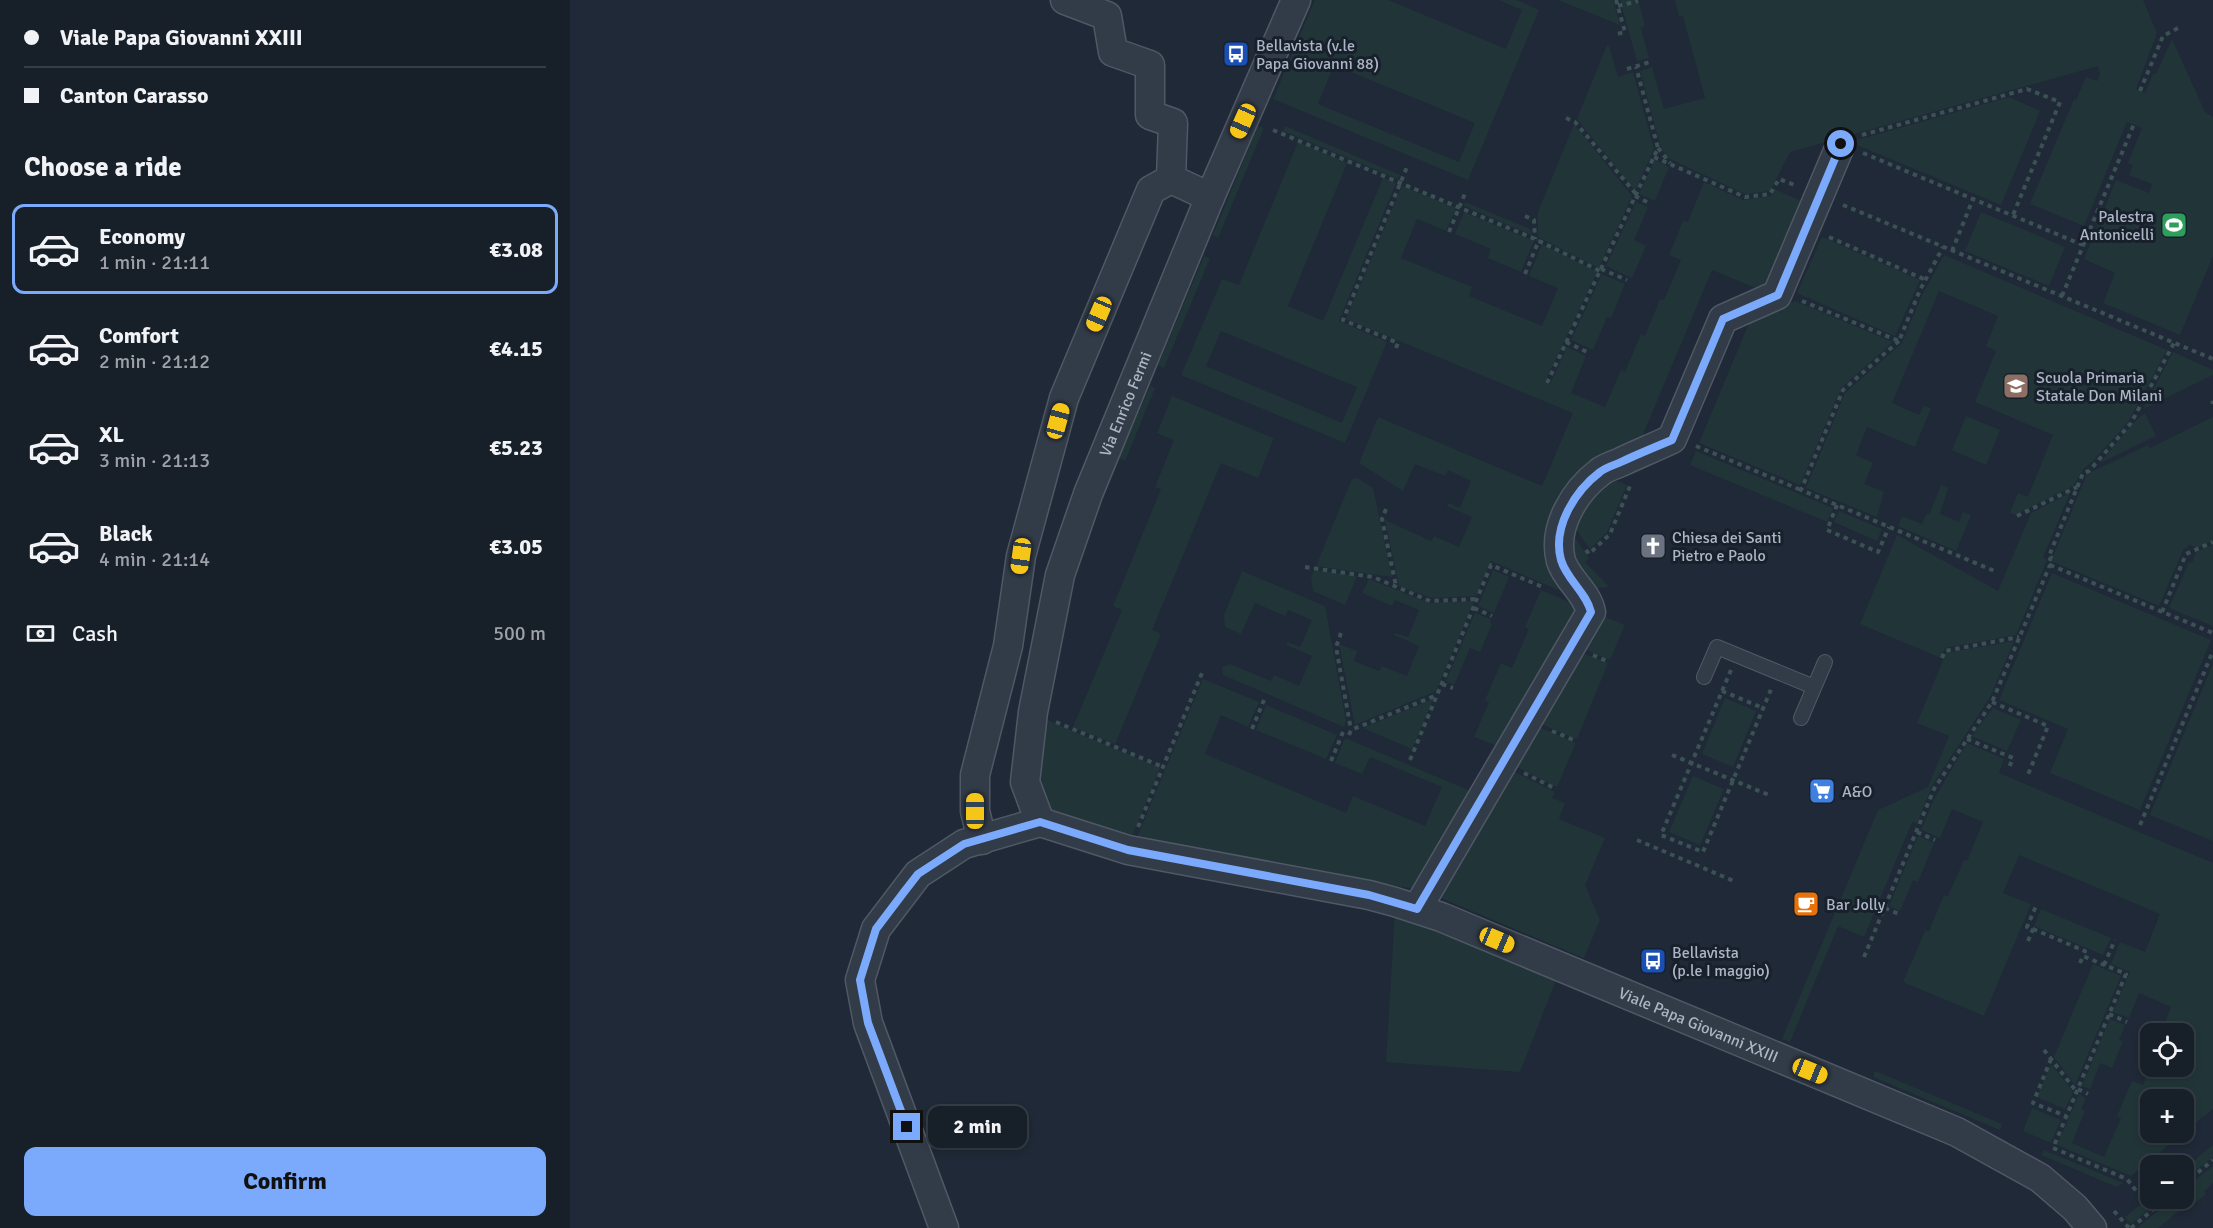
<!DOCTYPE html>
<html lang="en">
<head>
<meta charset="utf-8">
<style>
  body { margin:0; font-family:Signika,sans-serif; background:#202731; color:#f1f3f6; height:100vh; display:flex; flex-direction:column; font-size:22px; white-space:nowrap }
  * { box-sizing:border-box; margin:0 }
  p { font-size:20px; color:#9ea2a8 }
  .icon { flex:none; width:33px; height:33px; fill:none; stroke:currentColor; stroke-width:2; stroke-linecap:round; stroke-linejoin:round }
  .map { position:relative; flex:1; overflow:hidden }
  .details { display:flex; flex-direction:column; background:#171f29; width:570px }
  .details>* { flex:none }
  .guide { display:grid; align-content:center; height:132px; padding:0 24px; background:#171f29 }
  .buttons { position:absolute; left:1570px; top:1023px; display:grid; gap:12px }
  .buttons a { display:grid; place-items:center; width:54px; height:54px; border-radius:12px; background:#171f29; box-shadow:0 3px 9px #0003,0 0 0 2px #363d46; font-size:30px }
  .end { position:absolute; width:27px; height:27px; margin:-14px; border:8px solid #7baafc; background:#111; box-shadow:0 0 0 3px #111 }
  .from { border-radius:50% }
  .bubble { position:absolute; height:42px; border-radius:12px; background:#171f29; box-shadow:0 3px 9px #0003,0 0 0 2px #363d46; font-size:20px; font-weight:800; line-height:42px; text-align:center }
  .car { position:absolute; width:18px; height:36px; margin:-18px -9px; border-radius:8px; box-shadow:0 0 4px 2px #0007; background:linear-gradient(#f5c518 24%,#345 0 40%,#f5c518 0 76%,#345 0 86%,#f5c518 0) }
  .guide b { display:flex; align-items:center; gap:21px; height:57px; font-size:22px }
  .guide b+b { border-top:2px solid #363d46 }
  .guide i { width:15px; height:15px; background:#f1f3f6 }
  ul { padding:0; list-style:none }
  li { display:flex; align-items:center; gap:18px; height:90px; margin:0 12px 9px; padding:0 12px; border:3px solid transparent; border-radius:12px }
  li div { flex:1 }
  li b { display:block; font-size:22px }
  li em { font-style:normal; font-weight:800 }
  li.selected { border-color:#7baafc }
  li>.icon { width:54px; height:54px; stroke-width:1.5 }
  h2 { padding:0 24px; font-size:27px; line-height:72px }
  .pay { display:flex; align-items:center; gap:15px; height:66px; padding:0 24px; font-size:22px }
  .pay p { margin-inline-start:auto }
  .cta { display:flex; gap:12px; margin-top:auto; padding:12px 24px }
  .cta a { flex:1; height:69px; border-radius:12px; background:#7baafc; color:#111; font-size:24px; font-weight:800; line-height:69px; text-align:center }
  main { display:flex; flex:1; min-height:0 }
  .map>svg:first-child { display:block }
  .green { fill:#213538; fill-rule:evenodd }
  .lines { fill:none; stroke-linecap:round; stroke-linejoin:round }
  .service-casing { stroke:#505866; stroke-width:16 }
  .minor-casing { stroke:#505866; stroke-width:31 }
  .path { stroke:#3b5153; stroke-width:4; stroke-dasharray:4.5 4.5; stroke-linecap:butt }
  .service { stroke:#323b48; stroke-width:14 }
  .minor { stroke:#323b48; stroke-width:28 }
  .route { stroke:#7baafc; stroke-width:8 }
  .labels { text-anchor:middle; stroke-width:6; stroke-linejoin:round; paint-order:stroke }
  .poi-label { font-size:16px; fill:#acb5c5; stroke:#18202c; text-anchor:start }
  .street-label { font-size:16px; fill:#acb5c5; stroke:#18202c }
</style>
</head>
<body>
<main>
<section class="details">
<div class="guide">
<b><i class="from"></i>Viale Papa Giovanni XXIII</b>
<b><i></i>Canton Carasso</b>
</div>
<h2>Choose a ride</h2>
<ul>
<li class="selected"><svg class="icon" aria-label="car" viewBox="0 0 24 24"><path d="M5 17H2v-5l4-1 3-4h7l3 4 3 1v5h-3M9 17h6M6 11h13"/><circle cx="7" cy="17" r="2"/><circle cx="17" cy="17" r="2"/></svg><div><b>Economy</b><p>1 min · 21:11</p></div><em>€3.08</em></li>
<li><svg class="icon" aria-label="car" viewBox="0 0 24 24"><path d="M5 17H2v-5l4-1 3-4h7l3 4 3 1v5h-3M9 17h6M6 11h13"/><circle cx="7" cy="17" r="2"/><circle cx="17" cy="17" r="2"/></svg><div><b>Comfort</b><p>2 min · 21:12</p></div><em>€4.15</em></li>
<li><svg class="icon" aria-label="car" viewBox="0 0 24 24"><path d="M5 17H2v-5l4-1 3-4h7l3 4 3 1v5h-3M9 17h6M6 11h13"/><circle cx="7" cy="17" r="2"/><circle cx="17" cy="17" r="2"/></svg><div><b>XL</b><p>3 min · 21:13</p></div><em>€5.23</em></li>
<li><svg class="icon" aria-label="car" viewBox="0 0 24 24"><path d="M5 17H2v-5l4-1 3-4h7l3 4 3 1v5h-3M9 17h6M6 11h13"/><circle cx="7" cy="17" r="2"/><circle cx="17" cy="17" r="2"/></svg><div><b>Black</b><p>4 min · 21:14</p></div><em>€3.05</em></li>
</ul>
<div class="pay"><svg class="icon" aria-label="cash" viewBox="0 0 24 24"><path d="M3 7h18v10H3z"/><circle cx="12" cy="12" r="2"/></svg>Cash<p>500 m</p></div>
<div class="cta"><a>Confirm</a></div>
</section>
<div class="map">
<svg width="1643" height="1228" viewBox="0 0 1643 1228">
  <rect width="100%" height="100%" fill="#1f2937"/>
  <g class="green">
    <path d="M745 0H818L936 49 952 10 929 0H947L969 10 898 180 703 99ZM764 65 905 123 889 162 748 104Z"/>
    <polygon points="988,0 1043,0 1050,25"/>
    <polygon points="1050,0 1068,0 1075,26 1071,28 1079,58 1067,61"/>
    <polygon points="1105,0 1573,0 1587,33 1566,89 1575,93 1583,74 1586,74 1602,39 1635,112 1643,117 1643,256 1610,335 1533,303 1545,273 1514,259 1546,180 1579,193 1582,184 1559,175 1563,165 1558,163 1572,128 1557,122 1514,226 1460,204 1504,99 1506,100 1516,77 1527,81 1530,74 1528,66 1220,152 1200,191 1175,194 1098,158 1091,148 1070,71 1082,67 1094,109 1135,98 1113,16 1109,17"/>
    <polygon points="1037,45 1039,46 1048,77 1063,72 1084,149 1065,191 1007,119"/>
    <polygon points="1439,97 1470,111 1431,205 1280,142"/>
    <polygon points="1004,124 1062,196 1029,268 968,237 968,212"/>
    <polygon points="688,126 694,128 648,238 643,235"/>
    <polygon points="715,126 830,175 828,179 713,131"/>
    <path d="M728 142 777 163 718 306 753 321 813 178 826 183 769 321 817 342 775 443 611 375 652 279 669 285ZM651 331 787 387 772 423 636 366Z"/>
    <polygon points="1085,160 1099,167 1085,201 1069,194"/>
    <path d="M1134 182 1173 200 1201 196 1204 189 1236 203 1198 293 1142 270 1069 444 981 522C967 557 984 570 1005 597L921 561 906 596 861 598 829 586 815 520 861 541 864 536 889 547 902 517 877 506 878 503 890 508 901 481 878 470 875 476 845 464 833 491 789 463 808 417 972 486 1003 413 776 319 832 186 886 208 876 231 847 219 831 258 902 287 899 296 972 326 988 288 959 276 972 244 1027 272 975 382 980 384 997 347 1016 356 1001 393 1035 407 1051 370 1055 372 1071 334 1075 336 1090 299 1094 300 1111 260 1099 255 1113 221 1118 222Z"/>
    <polygon points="895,202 960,229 962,235 894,206"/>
    <polygon points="1066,202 1078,207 1064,240 1076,246 1062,278 1036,266"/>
    <polygon points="894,212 964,241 951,272 918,258 921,249 885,234"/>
    <polygon points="1411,212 1495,247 1479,286 1395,251"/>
    <polygon points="1252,237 1350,280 1325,336 1227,293"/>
    <polygon points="1374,255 1597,350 1558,422 1523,461 1514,468 1503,486 1445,515 1440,513 1448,493 1458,497 1483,435 1405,402 1426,351 1416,346 1428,316 1369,291 1322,403 1349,415 1354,406 1361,408 1345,447 1297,427 1286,455 1303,463 1294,484 1314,492 1307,517 1236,488 1275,393 1332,343 1352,295"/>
    <polygon points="634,256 640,258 594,368 588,365"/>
    <polygon points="1032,274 1055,284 1041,318 1037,317 1023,350 1001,340"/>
    <polygon points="1225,301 1323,342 1271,388 1230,485 1129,443 1180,321"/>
    <polygon points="1603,352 1643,370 1643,375 1573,409"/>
    <polygon points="580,386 585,388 555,461 549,458"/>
    <polygon points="602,396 704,438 688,478 651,463 582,630 591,634 545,744 503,727 552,610 543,606 591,489 585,487 604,440 587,433"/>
    <path d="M1575 413 1586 436 1530 463C1539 453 1566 418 1575 413Z"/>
    <polygon points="1396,416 1430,430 1416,465 1382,450"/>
    <polygon points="1643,417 1643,540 1627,548 1619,544 1617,549 1614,548 1589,606 1481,561 1517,474 1578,445 1580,448"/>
    <polygon points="1126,451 1263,508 1257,522 1120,465"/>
    <polygon points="1035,476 1057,485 1037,532 1020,549 1001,522"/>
    <polygon points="787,478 803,488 822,577 746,566 782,479"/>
    <polygon points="1371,485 1378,488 1370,514 1389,522 1393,512 1401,515 1386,551 1328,526 1332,516 1352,524 1356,514 1359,515"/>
    <polygon points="1500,493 1473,557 1477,560 1446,635 1375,648 1371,658 1290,624 1327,535 1428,591 1461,513"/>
    <polygon points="1269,511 1312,529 1307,541 1264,522"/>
    <polygon points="998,528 1019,558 1015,562 1039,587 1021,589 1006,574"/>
    <polygon points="1643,545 1643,626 1599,608 1619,562 1622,563 1626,552"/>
    <polygon points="744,570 787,576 775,605 743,591 741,577"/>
    <polygon points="923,570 939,577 924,613 908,606"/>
    <polygon points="672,571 755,606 776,721 774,727 653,675 652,667 660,664 701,681 704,675 729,686 742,656 716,645 718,642 730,647 742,620 718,610 715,616 685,603 671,634 655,627 654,615"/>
    <polygon points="1482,573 1641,640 1570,810 1480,773 1498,729 1429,700"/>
    <polygon points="799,579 859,603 904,601 866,691 785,725 769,644 787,651 784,661 809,671 812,666 837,676 849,646 824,635 825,633 838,637 849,610 825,600 822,606 792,593"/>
    <polygon points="971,590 1007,605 1010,611 930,747 904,737 919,702 915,700 931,663 942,668 959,629 955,627"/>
    <polygon points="905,613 921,619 920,623 922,624 910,652 900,648 884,685 876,681"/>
    <polygon points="1029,614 1055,625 1040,660 1010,647"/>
    <polygon points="1444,641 1420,697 1362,786 1347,823 1342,822 1294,937 1268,926 1220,1042 1212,1039 1308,810 1358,787 1379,736 1347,723 1376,653"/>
    <polygon points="1008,651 1038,663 1007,739 966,722"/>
    <polygon points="1643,664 1643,841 1580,815"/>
    <polygon points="633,679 689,702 678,727 651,715 635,754 776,813 783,796 855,826 872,787 800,757 792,774 765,763 775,738 903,792 846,889 565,842"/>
    <polygon points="1155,698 1186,711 1163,767 1132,754"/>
    <polygon points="863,699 842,749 793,728"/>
    <polygon points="696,705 767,735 756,759 686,730"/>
    <polygon points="1423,708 1451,720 1437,751 1402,736"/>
    <polygon points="472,718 590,768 560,841 482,816 466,785"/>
    <polygon points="964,725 1006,743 987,787 941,764"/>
    <polygon points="1397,743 1434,759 1429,773 1643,863 1643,1109 1614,1132 1614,1100 1581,1100 1581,1132 1614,1132 1561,1176 1487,1145 1509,1094 1516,1098 1511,1109 1515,1111 1502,1143 1534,1157 1551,1118 1547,1116 1562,1081 1573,1085 1581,1067 1614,1066 1614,1034 1591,1033 1601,1007 1569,993 1559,1018 1543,1012 1560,972 1541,964 1550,942 1575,952 1590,914 1449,855 1433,893 1461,904 1414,1016 1333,982 1355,931 1359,931 1374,895 1378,896 1394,860 1397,861 1413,822 1382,809 1370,838 1351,830 1363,801"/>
    <polygon points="939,769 985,792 982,798 995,803 989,819 1035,838 1015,885 1030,920 1014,958 871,898 867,891"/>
    <polygon points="1123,776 1154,789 1130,845 1099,832"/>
    <polygon points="1348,836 1364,843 1348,882 1343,880 1330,911 1319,906"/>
    <polygon points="1471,909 1541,938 1533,955 1464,926"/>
    <polygon points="825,912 988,975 950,1072 816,1062"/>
    <polygon points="1523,964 1551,976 1505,1085 1484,1057"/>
    <polygon points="1540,1019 1555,1025 1549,1040 1553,1041 1542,1068 1530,1063 1520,1089 1512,1086"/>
    <polygon points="1481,1064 1503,1092 1495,1109 1467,1097"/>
    <polygon points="1305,1071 1432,1124 1430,1130 1303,1077"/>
    <polygon points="1462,1108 1491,1120 1481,1143 1453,1131"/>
    <polygon points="1643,1145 1643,1157 1614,1180 1614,1169"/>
    <polygon points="1474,1150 1553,1183 1547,1187 1471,1155"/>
    <polygon points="1643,1166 1643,1183 1634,1191 1636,1194 1618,1209 1609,1199 1614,1198 1614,1189"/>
    <polygon points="1581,1196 1581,1198 1592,1199 1561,1224 1555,1217"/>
    <polygon points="1602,1199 1610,1210 1588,1228 1567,1228"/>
  </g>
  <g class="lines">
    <defs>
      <g id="service">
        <polyline points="1134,677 1147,647 1244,687"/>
        <polyline points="1231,718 1255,662"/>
      </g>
      <g id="minor">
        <polyline points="495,0 537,16 543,52 580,65 580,115 603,123 601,179 640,197"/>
        <path id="s1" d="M470 822 558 850 799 895 825 902 871 917 1387 1132 1470 1178 1505 1208 1522 1228"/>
        <path id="s2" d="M470 822 455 782 463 712 490 575 518 494 640 197 726 0"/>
        <polyline points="412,840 405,811 405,775 438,646 451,556 494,398 581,190 601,179"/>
        <path d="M847 909 1021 612C1017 592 997 580 991 561 982 527 1005 491 1030 472 1036 467 1045 465 1051 462 1068 454 1085 447 1102 439L1153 319 1207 295 1271 144"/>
        <polyline points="374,1228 298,1023 290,980 306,929 348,874 394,844 470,822"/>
      </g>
    </defs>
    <use href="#service" class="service-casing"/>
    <use href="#minor" class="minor-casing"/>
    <g class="path">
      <polyline points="1046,0 1055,32 1047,34"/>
      <polyline points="1048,6 1068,1"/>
      <polyline points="1057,69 1080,62"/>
      <polyline points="1570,91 1593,36 1610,27"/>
      <polyline points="996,118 1005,122 1066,194"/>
      <polyline points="703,130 965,239 1030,271"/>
      <polyline points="1292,135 1457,89 1490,102 1443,215"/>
      <polyline points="1088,148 1100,163"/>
      <polyline points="1293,153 1513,245"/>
      <polyline points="1084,157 1175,197 1200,194 1209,179 1227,186"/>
      <polyline points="1065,196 1079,203"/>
      <polyline points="1273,205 1643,359"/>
      <polyline points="955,216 964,220 965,239"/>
      <polyline points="879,232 896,191"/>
      <polyline points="1259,237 1356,280"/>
      <polyline points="1382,251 1403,199"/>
      <polyline points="1031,269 1057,280"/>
      <polyline points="955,274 969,240"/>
      <polyline points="1492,296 1564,124"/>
      <polyline points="1232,301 1329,341 1350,290 1373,247"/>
      <polyline points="1329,341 1273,390 1231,490 1427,572"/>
      <polyline points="996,342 1017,352"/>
      <polyline points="826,348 828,343 773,320 837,167"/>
      <polyline points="977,383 1088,148 1066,67"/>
      <polyline points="1642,404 1643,401"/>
      <polyline points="1126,446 1231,490"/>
      <polyline points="1267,505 1257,530 1308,552 1319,527"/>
      <polyline points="816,509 812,519 826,586"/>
      <polyline points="1447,516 1507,487"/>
      <polyline points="1016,550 1019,554 1040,534 1060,486"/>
      <polyline points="1480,565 1643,633"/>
      <polyline points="735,567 803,577 860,601 907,599"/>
      <polyline points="904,608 922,616"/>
      <polyline points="1592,612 1616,554 1643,542"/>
      <polyline points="771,633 766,647 781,730"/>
      <polyline points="1023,655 1039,662"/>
      <polyline points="1372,658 1375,651 1449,637"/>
      <polyline points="1161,670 1091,835 1133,852 1202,687"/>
      <polyline points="872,684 883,688"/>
      <polyline points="1152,691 1193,708"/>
      <polyline points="1422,702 1478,726 1457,777"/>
      <polyline points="486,722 593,767"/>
      <polyline points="682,729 694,700"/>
      <polyline points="982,731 1006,741"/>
      <polyline points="779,735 781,730 867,695"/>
      <polyline points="1397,739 1443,758 1438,770"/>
      <polyline points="1102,755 1199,795"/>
      <polyline points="840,760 921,565 975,588"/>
      <polyline points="761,761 773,732"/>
      <polyline points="954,773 986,789"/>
      <polyline points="1570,825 1643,651"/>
      <polyline points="568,827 632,673"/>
      <polyline points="1347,832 1365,840"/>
      <polyline points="1067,840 1164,881"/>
      <polyline points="1315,908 1329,914"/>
      <polyline points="1463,929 1515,951 1513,956"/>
      <polyline points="1458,941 1463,929 1457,927 1466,906"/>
      <polyline points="1294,957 1364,789 1422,702 1480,565 1478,564 1481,557 1479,556 1513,473 1519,471 1561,423 1604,343"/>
      <polyline points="1510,963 1513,956 1556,974 1483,1148 1557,1179 1567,1192"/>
      <polyline points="1534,965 1545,940"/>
      <polyline points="1539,1014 1557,1022"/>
      <polyline points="1474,1050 1506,1091"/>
      <polyline points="1481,1059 1463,1103 1496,1116"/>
      <polyline points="1508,1089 1518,1094"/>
      <polyline points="1614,1184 1643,1160"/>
      <polyline points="1604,1198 1615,1211"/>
      <polyline points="1544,1211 1559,1228"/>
      <polyline points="1561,1228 1597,1198"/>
    </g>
    <use href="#service" class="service"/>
    <use href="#minor" class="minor"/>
  </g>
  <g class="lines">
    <path class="route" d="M337 1127 298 1023 290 980 306 929 334 892 348 874 394 844 470 822 558 850 799 895 847 909 1021 612C1016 592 997 580 991 560 982 527 1005 491 1030 472 1036 467 1045 465 1051 462 1068 454 1085 447 1102 440L1153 319 1208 295 1271 144"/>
  </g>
  <defs>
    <symbol id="bus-square" viewBox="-11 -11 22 22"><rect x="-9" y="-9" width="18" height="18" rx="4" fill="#1a4fb4" stroke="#18202c"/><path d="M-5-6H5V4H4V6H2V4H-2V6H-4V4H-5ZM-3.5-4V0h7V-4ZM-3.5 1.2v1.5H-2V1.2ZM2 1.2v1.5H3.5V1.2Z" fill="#fff"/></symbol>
    <symbol id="stadium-square" viewBox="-11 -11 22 22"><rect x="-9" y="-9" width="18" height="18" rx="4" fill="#2e9e5b" stroke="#18202c"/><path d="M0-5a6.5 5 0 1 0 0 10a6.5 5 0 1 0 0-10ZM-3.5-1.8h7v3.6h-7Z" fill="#fff"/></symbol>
    <symbol id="school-square" viewBox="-11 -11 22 22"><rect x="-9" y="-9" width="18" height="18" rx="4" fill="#8d6e63" stroke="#18202c"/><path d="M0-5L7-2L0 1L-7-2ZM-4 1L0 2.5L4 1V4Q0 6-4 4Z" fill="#fff"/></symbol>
    <symbol id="church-square" viewBox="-11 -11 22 22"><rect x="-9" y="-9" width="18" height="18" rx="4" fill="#6b7280" stroke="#18202c"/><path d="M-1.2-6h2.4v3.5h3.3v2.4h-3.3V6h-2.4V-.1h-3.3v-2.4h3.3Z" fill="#fff"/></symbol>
    <symbol id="supermarket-square" viewBox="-11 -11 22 22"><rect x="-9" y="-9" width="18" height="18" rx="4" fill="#3f7fe0" stroke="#18202c"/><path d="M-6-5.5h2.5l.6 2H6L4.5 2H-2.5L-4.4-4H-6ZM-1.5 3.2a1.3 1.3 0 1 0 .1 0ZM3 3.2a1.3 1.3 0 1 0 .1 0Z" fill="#fff"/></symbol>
    <symbol id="cafe-square" viewBox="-11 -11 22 22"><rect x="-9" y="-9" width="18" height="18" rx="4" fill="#e8710a" stroke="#18202c"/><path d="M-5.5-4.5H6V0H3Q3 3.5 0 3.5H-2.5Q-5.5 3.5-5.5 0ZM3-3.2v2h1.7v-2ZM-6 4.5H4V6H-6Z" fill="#fff"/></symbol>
  </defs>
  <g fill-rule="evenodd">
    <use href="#bus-square" x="651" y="39" width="30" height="30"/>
    <use href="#stadium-square" x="1589" y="210" width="30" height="30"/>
    <use href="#school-square" x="1431" y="371" width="30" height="30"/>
    <use href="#church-square" x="1068" y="531" width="30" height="30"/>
    <use href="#supermarket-square" x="1237" y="776" width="30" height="30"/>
    <use href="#cafe-square" x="1221" y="889" width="30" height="30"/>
    <use href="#bus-square" x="1068" y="946" width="30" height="30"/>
  </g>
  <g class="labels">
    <g class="poi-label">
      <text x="686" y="51">Bellavista (v.le<tspan x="686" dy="18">Papa Giovanni 88)</tspan></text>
      <text x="1584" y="222" text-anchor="end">Palestra<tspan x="1584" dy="18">Antonicelli</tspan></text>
      <text x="1466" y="383">Scuola Primaria<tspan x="1466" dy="18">Statale Don Milani</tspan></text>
      <text x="1102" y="543">Chiesa dei Santi<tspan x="1102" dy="18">Pietro e Paolo</tspan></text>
      <text x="1272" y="797">A&amp;O</text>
      <text x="1256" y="910">Bar Jolly</text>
      <text x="1102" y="958">Bellavista<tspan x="1102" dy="18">(p.le I maggio)</tspan></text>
    </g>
    <g class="street-label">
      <text dy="6" stroke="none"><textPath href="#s2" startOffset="436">Via Enrico Fermi</textPath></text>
      <text dy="6" stroke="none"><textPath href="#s1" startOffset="692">Viale Papa Giovanni XXIII</textPath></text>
    </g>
  </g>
</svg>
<div class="buttons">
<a><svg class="icon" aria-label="locate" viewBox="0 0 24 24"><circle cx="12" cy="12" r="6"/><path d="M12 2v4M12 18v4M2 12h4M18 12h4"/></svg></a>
<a>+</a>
<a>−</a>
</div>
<i class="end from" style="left:1271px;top:144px"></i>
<i class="end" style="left:337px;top:1127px"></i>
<div class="bubble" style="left:358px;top:1106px;width:99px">2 min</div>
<i class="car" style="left:673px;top:121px;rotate:204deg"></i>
<i class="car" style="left:529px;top:314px;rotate:203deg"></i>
<i class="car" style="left:488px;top:421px;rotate:15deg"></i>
<i class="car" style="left:451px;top:556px;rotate:188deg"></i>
<i class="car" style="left:405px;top:811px;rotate:0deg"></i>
<i class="car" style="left:927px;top:940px;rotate:113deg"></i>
<i class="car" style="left:1240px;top:1071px;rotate:112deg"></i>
</div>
</main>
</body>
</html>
